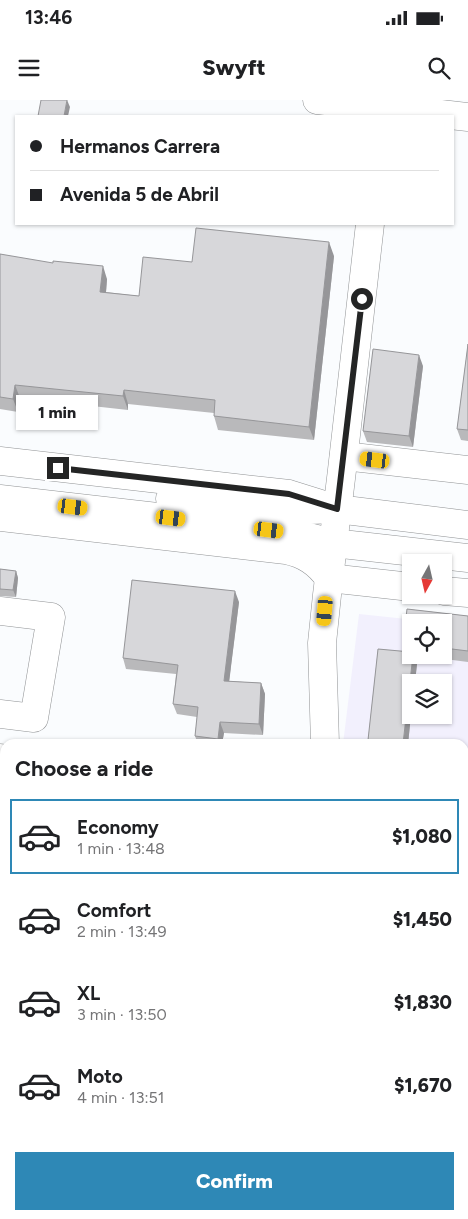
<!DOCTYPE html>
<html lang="en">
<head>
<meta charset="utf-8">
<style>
  body { margin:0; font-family:Figtree,sans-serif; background:#f6f6f6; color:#202124; height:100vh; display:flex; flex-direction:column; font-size:19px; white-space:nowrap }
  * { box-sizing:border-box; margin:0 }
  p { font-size:16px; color:#757577 }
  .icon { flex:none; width:28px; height:28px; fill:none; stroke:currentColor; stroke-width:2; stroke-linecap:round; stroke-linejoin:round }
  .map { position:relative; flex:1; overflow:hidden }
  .sheet { position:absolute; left:0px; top:639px; width:469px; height:481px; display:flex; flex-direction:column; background:#fff; border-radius:15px 15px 0 0; box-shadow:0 1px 4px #0004 }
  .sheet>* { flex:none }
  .hud { position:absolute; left:15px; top:15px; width:439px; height:110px; border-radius:0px; box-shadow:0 1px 4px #0004; display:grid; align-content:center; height:110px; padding:0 15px; background:#fff }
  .needle { width:32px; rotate:188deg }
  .fabs { position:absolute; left:402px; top:454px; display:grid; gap:10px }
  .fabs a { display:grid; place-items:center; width:50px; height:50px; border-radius:0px; background:#fff; box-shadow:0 1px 4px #0004; font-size:25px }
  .end { position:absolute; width:22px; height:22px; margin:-11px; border:6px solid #242525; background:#fff; box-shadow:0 0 0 2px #fff }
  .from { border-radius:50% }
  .bubble { position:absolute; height:35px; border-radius:0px; background:#fff; box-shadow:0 1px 4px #0004; font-size:16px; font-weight:800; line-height:35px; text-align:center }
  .car { position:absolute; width:15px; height:30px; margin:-15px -8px; border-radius:6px; box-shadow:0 0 4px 1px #0007; background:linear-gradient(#f5c518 24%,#345 0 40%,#f5c518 0 76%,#345 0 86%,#f5c518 0) }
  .hud b { display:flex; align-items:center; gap:18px; height:48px; font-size:19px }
  .hud b+b { border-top:1px solid #e0e0e0 }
  .hud i { width:12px; height:12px; background:#202124 }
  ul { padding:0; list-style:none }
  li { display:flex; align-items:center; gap:15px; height:75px; margin:0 10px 8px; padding:0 5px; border:2px solid transparent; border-radius:0px }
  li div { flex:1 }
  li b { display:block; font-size:19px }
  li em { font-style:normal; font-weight:800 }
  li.active { border-color:#2e88b6 }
  li>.icon { width:45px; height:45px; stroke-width:1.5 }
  h2 { padding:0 15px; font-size:22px; line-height:60px }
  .primary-button { display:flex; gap:10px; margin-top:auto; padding:10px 15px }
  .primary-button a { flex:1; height:58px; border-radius:0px; background:#2e88b6; color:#fff; font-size:20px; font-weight:800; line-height:58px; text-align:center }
  .status { display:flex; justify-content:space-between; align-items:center; height:35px; padding:0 25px; background:#fff; direction:ltr }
  .status svg { height:14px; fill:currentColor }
  header { display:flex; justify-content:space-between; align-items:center; height:65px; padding:0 15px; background:#fff; font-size:22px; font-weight:800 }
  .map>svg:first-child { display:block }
  .education { fill:#f2f0fd; fill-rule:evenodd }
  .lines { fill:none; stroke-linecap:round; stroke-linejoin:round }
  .minor-casing { stroke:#919395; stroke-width:29 }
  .major-casing { stroke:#919395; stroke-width:29 }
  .minor { stroke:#fff; stroke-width:28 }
  .major { stroke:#fff; stroke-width:28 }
  .wall { fill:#b9b9bb; fill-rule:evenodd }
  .shaded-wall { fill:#969699 }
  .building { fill:#d7d7da; stroke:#969699 }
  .route { stroke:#242525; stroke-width:6 }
</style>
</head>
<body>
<div class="status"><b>13:46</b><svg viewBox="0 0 49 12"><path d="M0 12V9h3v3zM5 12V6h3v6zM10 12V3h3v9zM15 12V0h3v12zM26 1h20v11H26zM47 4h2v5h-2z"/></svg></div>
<header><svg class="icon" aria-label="menu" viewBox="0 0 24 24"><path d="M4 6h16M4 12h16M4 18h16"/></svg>Swyft<svg class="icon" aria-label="search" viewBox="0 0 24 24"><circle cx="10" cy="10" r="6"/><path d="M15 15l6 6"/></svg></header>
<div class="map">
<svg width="468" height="1119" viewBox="0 0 468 1119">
  <rect width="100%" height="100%" fill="#fafcfe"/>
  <path class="education" d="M359 514 435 522H411V555H444L468 526V921H464V644H343ZM411 582H444V615H411Z"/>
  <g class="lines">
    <defs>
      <g id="minor">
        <polyline points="344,356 468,370"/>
        <polyline points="0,399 289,432 333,443 468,458"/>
        <polyline points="170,399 280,411 337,409 468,425"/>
        <polyline points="329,478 411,487"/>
        <polyline points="444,491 468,493"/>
        <polyline points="0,511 51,517 34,618 0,614"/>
        <polyline points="0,658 5,659"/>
        <polyline points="0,829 5,830"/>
        <polyline points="44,1119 45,1115"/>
        <polyline points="273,1119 273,1115"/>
      </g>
      <g id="major">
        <polyline points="317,0 468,17"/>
        <polyline points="0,361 289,394 337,409"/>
        <path d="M0 417 286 450C305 454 317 462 329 478"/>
        <polyline points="325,644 322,543 327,495 342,370 370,124"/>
        <polyline points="0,995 5,996"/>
        <polyline points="464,1057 468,1058"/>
      </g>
    </defs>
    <use href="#minor" class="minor-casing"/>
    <use href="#major" class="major-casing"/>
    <use href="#minor" class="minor"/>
    <use href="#major" class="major"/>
  </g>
  <g class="wall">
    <polygon points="0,154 107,179 106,192 139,196 192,162 334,156 314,340 218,330 214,316 214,313 128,304 128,310 20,298 18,312 0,309"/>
    <polygon points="468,244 468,341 461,340 457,329"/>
    <polygon points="423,266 413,347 367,342 363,331"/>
    <polygon points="0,469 16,471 18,478 16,497 0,496"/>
    <polygon points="239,502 229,581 261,583 265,594 263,635 224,633 222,644 198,644 195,636 197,617 177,614 173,604 176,574 126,569 123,558"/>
    <path d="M407 509 468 516V562L414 555 417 564 415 582H411V615L408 644H370L368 640 378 549 407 552 403 543ZM411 522H444V555H411Z"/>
    <rect x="464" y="656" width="4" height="164"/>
    <polygon points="0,764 5,765 5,807 0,806"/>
    <polygon points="0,843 5,843 5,886 0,885"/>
    <polygon points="0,941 5,942 5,965 0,965"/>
    <polygon points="464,967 468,967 468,1015 464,1014"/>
  </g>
  <g class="shaded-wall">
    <polygon points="67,0 70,7 68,16 64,16"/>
    <polygon points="329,142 334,156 314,340 309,327"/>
    <polygon points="103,166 107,179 105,205 100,192"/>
    <polygon points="419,255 423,266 413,347 409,336"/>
    <polygon points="15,285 20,298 18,312 13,299"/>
    <polygon points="124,290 128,304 128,310 123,296"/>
    <polygon points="16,471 18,478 16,497 13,490"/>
    <polygon points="235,491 239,502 228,591 224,581"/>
    <polygon points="413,555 414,555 417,564 415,582 411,582 411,615 408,644 403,644"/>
    <polygon points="261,583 265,594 263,635 259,624"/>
    <polygon points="220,622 224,633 222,644 220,644 218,639"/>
    <polygon points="96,1115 101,1115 101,1119 95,1119"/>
  </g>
  <g class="building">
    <polygon points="41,0 67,0 64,16 38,16"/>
    <polygon points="196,128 329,142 309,327 214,316 215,300 124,290 123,296 15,285 13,299 0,297 0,154 53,163 53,161 103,166 100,192 139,196 143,157 192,162"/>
    <polygon points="468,244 468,330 457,329"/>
    <polygon points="373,249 419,255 409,336 363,331"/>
    <polygon points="0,469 16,471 13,490 0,489"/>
    <polygon points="132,480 235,491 224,581 261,583 259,624 220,622 218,639 195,636 198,607 173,604 178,565 123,558"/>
    <polygon points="407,509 468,516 468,551 444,548 444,522 411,522 411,544 403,543"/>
    <polygon points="378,549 411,552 411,555 413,555 403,644 378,644 378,641 368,640"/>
    <polygon points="464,656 468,656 468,810 464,809"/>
    <polygon points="0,764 5,765 5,799 0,798"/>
    <polygon points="0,843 5,843 5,878 0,877"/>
    <polygon points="0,941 5,942 5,958 0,957"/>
    <rect x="464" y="967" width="4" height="40"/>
    <polygon points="53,1115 96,1115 95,1119 52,1119"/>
  </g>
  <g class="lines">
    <polyline class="route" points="58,368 289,394 337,409 362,199"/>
  </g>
</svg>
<div class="fabs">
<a><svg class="needle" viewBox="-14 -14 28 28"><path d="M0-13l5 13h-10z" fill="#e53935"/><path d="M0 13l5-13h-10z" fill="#757577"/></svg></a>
<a><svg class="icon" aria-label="locate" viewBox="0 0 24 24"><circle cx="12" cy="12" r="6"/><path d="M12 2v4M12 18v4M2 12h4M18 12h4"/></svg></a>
<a><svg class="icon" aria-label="layers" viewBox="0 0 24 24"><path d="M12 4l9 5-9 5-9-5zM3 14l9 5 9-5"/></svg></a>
</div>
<i class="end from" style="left:362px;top:199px"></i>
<i class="end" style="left:58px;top:368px"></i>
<div class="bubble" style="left:16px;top:295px;width:82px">1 min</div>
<i class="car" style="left:375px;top:360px;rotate:277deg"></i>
<i class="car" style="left:73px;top:407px;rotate:97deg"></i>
<i class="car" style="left:171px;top:418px;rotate:97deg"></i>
<i class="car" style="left:269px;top:430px;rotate:97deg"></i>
<i class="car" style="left:325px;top:511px;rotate:185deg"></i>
<div class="hud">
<b><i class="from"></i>Hermanos Carrera</b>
<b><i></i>Avenida 5 de Abril</b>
</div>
<section class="sheet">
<h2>Choose a ride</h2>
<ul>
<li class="active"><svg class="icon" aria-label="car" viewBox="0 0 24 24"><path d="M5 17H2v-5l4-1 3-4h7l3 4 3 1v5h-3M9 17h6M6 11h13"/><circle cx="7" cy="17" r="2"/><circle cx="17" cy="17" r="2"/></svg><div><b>Economy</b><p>1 min · 13:48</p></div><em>$1,080</em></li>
<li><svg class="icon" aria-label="car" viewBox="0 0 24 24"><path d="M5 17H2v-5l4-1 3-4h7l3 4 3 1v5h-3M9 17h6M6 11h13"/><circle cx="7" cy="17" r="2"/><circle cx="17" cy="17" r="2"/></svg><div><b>Comfort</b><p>2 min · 13:49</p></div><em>$1,450</em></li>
<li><svg class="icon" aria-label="car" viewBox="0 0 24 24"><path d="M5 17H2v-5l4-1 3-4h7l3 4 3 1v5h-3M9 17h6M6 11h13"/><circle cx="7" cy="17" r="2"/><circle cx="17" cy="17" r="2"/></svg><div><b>XL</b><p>3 min · 13:50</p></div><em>$1,830</em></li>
<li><svg class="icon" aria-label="car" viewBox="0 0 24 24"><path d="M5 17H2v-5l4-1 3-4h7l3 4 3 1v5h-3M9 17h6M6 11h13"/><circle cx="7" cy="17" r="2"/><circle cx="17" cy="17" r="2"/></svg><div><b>Moto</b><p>4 min · 13:51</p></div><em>$1,670</em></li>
</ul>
<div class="primary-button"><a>Confirm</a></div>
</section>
</div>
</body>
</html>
